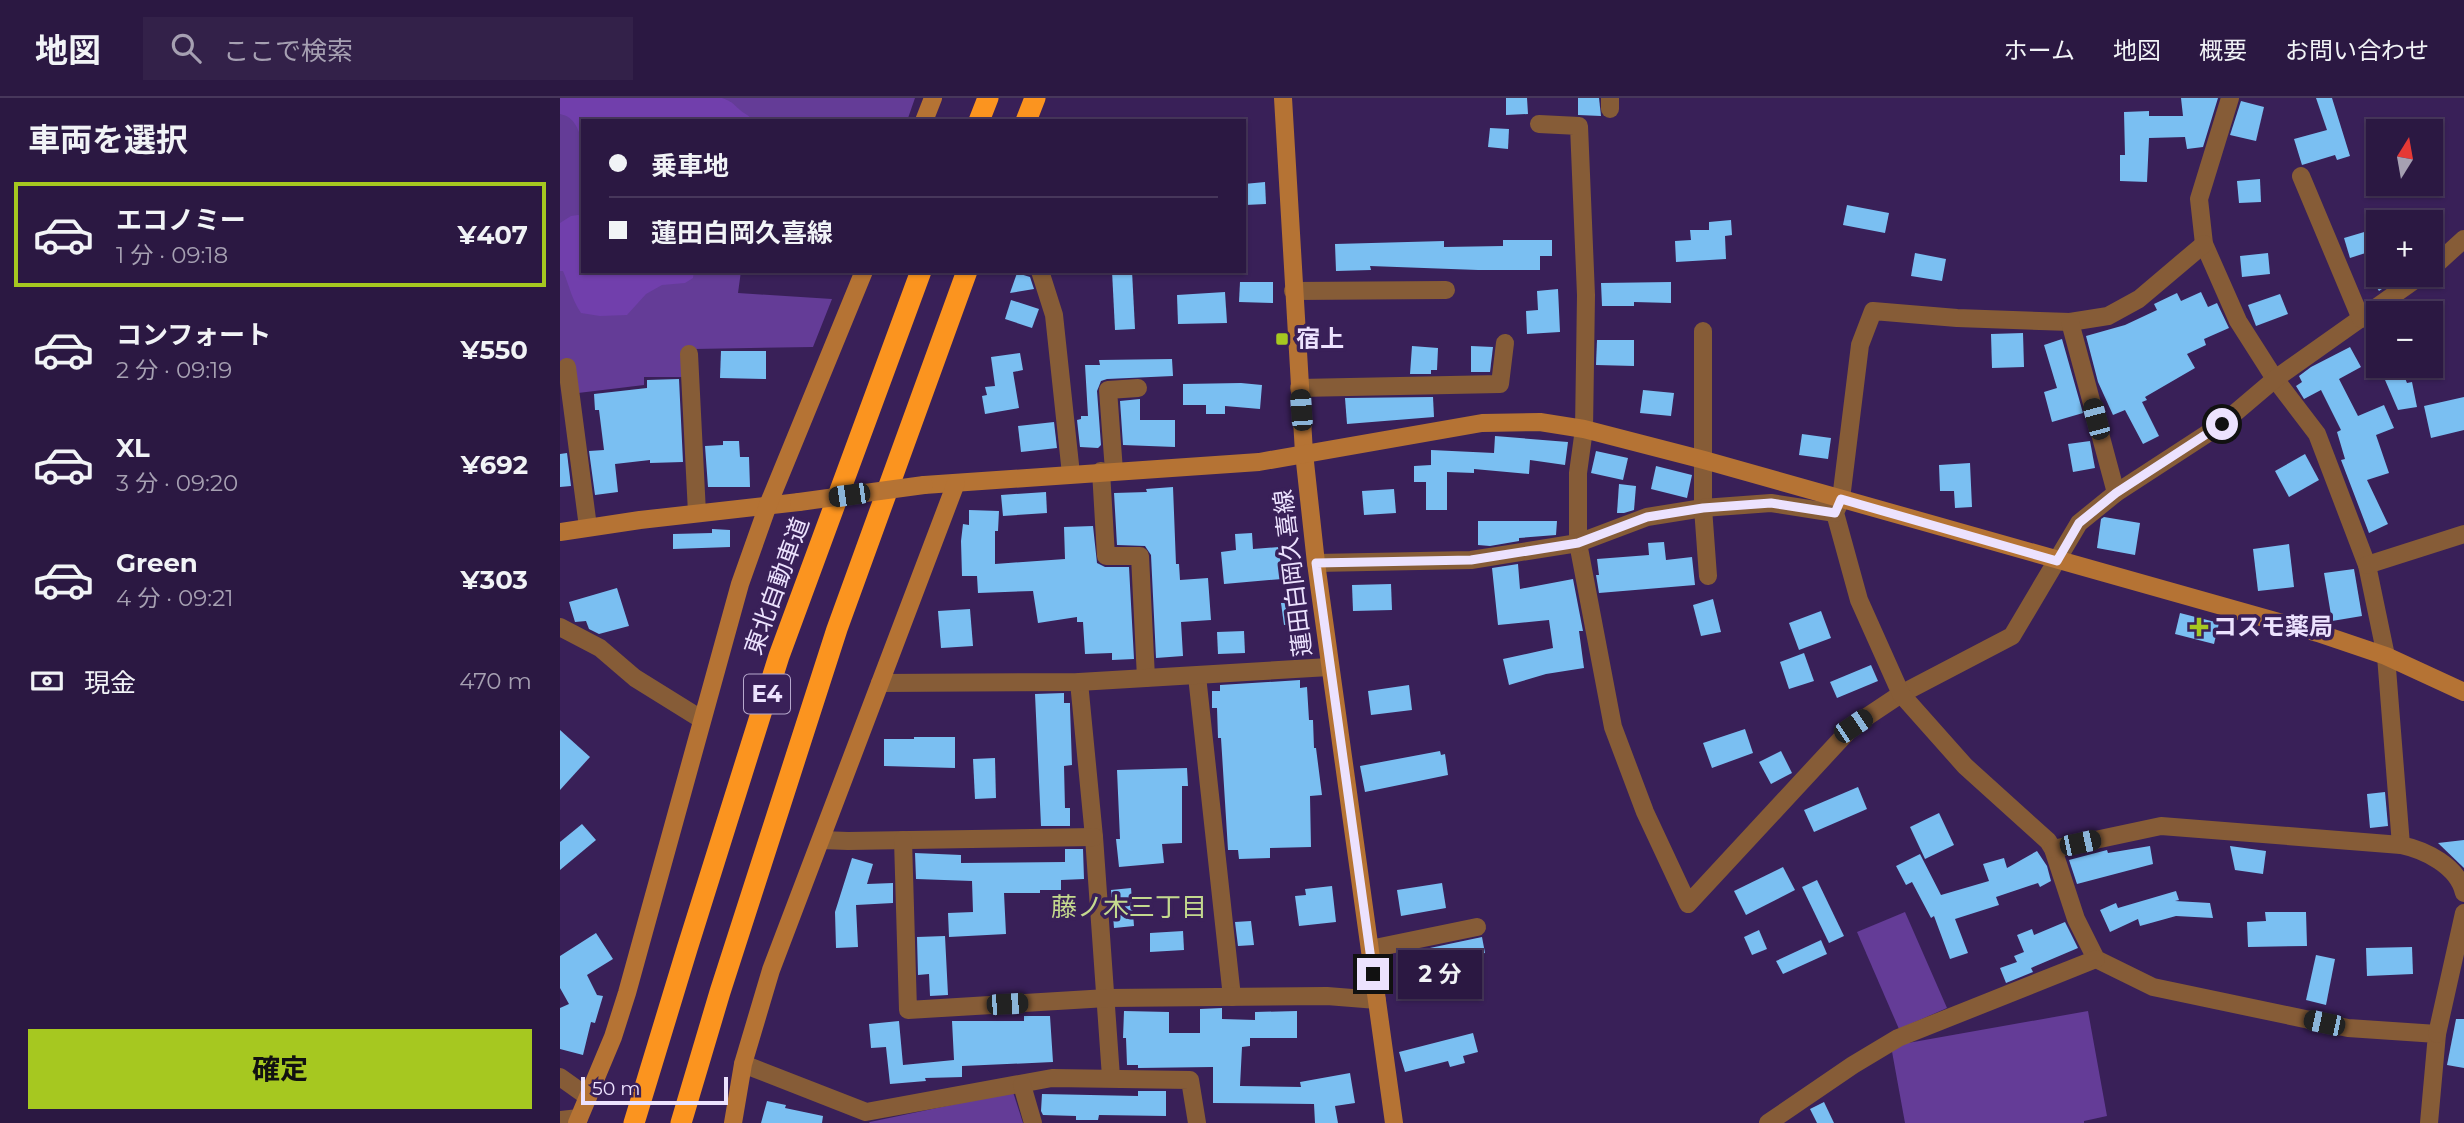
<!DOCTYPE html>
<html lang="ja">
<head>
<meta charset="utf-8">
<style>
  body { margin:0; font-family:Montserrat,"Noto Sans JP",sans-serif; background:#332149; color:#f1f3f6; height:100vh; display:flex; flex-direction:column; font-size:26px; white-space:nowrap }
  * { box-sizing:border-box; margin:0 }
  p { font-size:23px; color:#a6a0b2 }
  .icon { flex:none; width:38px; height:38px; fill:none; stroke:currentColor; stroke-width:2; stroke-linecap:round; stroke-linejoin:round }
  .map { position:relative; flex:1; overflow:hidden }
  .drawer { display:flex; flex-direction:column; background:#2b1842; width:560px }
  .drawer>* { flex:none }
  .hud { position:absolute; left:21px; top:21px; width:665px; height:154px; border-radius:0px; box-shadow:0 2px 5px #0004,0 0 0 2px #47375b; display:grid; align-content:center; height:154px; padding:0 28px; background:#2b1842 }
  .needle { width:46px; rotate:11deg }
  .buttons { position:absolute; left:1806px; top:21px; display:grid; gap:14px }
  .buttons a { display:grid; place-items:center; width:77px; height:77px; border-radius:0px; background:#2b1842; box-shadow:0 2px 5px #0004,0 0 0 2px #47375b; font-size:35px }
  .scale { position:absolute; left:21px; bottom:18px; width:147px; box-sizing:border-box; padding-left:7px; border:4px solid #ece2fe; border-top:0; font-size:19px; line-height:24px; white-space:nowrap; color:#ece2fe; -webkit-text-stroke:5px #392058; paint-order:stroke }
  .end { position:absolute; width:32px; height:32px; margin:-16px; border:9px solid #ece2fe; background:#111; box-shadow:0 0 0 4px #111 }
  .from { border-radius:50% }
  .bubble { position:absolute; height:49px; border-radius:0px; background:#2b1842; box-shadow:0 2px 5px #0004,0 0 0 2px #47375b; font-size:23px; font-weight:700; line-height:49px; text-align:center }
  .car { position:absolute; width:21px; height:42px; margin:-21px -10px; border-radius:9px; box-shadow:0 0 5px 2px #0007; background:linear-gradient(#222 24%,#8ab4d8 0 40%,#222 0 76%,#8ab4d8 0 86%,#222 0) }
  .hud b { display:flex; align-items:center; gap:24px; height:66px; font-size:26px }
  .hud b+b { border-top:2px solid #47375b }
  .hud i { width:18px; height:18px; background:#f1f3f6 }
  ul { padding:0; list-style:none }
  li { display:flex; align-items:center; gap:21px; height:105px; margin:0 14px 10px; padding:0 14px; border:4px solid transparent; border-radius:0px }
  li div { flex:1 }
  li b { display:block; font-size:26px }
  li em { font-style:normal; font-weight:700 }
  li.active { border-color:#a6c820 }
  li>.icon { width:63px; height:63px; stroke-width:1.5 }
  h2 { padding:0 28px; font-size:32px; line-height:84px }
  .pay { display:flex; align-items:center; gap:18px; height:77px; padding:0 28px; font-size:26px }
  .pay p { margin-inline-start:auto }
  .button { display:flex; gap:14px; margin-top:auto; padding:14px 28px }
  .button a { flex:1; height:80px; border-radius:0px; background:#a6c820; color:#111; font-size:28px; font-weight:700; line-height:80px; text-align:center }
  header { display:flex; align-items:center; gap:42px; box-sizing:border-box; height:98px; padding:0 35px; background:#2b1842; border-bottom:2px solid #47375b }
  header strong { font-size:33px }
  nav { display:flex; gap:38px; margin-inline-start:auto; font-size:24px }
  .search { width:490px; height:63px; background:#332149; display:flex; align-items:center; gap:18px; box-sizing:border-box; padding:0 24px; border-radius:0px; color:#a6a0b2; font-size:26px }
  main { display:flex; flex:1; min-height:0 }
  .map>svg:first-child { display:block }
  .green { fill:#643c97 }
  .forest { fill:#713fac }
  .building { fill:#7abff2 }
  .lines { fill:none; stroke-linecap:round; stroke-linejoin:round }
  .street { stroke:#865c37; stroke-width:18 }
  .secondary { stroke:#b57334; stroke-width:18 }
  .highway { stroke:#fb941f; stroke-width:21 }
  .secondary-bridge { stroke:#b57334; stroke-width:18 }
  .route { stroke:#ece2fe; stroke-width:9 }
  .poi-dot { fill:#a6c820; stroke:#392058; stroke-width:2.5 }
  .labels { text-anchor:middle; stroke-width:7; stroke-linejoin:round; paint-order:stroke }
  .shield { fill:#392058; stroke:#b6a8cc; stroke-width:2 }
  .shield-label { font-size:23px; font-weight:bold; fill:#ece2fe }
  .poi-label { font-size:24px; font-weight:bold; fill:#ece2fe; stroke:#392058; text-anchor:start }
  .street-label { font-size:24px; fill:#ece2fe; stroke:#392058 }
  .neighbourhood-label { font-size:26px; fill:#c4d98e; stroke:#392058 }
</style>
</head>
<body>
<header>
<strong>地図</strong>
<div class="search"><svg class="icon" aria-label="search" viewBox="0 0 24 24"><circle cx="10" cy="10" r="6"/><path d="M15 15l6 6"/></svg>ここで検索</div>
<nav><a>ホーム</a><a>地図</a><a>概要</a><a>お問い合わせ</a></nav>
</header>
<main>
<section class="drawer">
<h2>車両を選択</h2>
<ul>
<li class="active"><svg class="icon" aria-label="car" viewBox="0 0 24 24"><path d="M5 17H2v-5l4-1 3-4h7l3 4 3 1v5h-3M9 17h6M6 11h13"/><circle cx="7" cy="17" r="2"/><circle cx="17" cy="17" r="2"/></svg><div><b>エコノミー</b><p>1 分 · 09:18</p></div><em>¥407</em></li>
<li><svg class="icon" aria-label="car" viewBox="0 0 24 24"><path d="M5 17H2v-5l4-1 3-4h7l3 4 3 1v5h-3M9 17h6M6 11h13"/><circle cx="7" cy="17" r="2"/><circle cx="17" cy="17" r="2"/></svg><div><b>コンフォート</b><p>2 分 · 09:19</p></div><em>¥550</em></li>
<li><svg class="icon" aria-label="car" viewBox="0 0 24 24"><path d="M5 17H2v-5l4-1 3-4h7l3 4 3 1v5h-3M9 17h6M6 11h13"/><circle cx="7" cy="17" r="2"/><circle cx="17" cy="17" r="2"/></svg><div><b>XL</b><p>3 分 · 09:20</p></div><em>¥692</em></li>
<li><svg class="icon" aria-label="car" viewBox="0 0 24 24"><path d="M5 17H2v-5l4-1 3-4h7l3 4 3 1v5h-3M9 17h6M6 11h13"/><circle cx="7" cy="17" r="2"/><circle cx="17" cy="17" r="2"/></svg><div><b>Green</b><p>4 分 · 09:21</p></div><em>¥303</em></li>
</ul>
<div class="pay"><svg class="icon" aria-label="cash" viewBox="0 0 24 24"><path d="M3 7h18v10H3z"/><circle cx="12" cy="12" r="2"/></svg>現金<p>470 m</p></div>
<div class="button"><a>確定</a></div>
</section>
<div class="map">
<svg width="1904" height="1025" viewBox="0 0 1904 1025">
  <rect width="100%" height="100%" fill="#392058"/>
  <g class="green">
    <polygon points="0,0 355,0 347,23 23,23 23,173 181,173 178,195 272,201 253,249 134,251 124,279 84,279 84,287 18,295 0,266"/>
    <polygon points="1345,814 1387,910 1339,931 1297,834"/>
    <polygon points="1528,913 1547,1018 1524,1023 1524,1025 1345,1025 1331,948"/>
    <polygon points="453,994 463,1025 309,1025 310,1024"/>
  </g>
  <g class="forest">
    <path d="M0 0H162C174 5 171 4 180 12 185 17 189 16 192 23H23V45C18 31 15 19 0 16Z"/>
    <path d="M18 117 23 118V173H134L133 180 125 185 102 187 86 196 67 217 40 218 21 215C11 200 10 189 3 173H0V125L11 118Z"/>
  </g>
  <g class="building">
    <polygon points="946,0 967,0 968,16 946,17"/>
    <polygon points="1018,0 1039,0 1041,18 1018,17"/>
    <polygon points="1621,0 1658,0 1643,49 1627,51 1625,39 1589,40 1587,84 1560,83 1560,57 1565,57 1564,14 1589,13 1589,18 1623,18"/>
    <polygon points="1756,0 1772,0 1790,58 1777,62 1775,57 1742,67 1734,41 1767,32"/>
    <polygon points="1681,3 1704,9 1696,43 1670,37"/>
    <polygon points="930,30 949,31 948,51 928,49"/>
    <polygon points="1700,81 1701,104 1679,105 1677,83"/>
    <polygon points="705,84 706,106 685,107 684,86"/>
    <polygon points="1287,107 1329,115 1325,135 1283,127"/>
    <polygon points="1171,122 1172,137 1165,138 1166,161 1116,164 1115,143 1131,142 1130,132 1149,132 1149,124"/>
    <polygon points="1811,132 1818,151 1790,160 1784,140"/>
    <polygon points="943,142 992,142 992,158 980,158 980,172 918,172 810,168 811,172 776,173 775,146 884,143 884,149 943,148"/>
    <polygon points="1355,155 1386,161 1382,183 1351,178"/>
    <polygon points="1708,155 1710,176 1682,179 1680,158"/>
    <polygon points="552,173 572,173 575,231 555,232"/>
    <polygon points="457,175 470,179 474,191 450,195"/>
    <polygon points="1808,177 1831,177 1835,182 1819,193"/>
    <polygon points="680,184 713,184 713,205 679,204"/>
    <polygon points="1111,184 1111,205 1074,204 1074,208 1042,208 1041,185"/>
    <polygon points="998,191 1000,234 967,236 966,213 978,212 977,193"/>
    <polygon points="665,194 667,225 618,226 617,197"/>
    <polygon points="1641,194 1648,209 1657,205 1669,230 1644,241 1646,247 1627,256 1635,270 1585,299 1587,302 1582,304 1599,338 1583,346 1565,312 1553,317 1538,284 1526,238 1565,227 1597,212 1594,206 1617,195 1621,203"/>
    <polygon points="1720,196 1728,216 1696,228 1688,207"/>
    <polygon points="451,202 479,211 472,230 445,221"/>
    <polygon points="1463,235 1464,269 1432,270 1431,236"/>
    <polygon points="1502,241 1523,315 1492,324 1484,294 1497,290 1484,247"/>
    <polygon points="1037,242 1074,242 1074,268 1036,267"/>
    <polygon points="852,248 878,250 877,272 871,272 871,276 850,276"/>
    <polygon points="911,248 933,249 930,274 911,274"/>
    <polygon points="1790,249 1801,269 1779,281 1798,318 1824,307 1834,330 1816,337 1829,375 1807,382 1828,426 1809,435 1781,362 1785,361 1777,334 1781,332 1761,292 1744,301 1736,288 1742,284 1739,278 1751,269"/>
    <polygon points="161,253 206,253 206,281 160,280"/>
    <polygon points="460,255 463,272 453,274 459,310 425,316 422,298 427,297 425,289 435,288 431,259"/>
    <polygon points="612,261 613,278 547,281 541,283 537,293 541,347 538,350 520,349 517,322 521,321 521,318 528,318 525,267 540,267 539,262"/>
    <polygon points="1819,268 1840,268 1847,285 1852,284 1857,309 1838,312"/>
    <polygon points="119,281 123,364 90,365 90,362 55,366 58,394 35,397 29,353 44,352 39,312 35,312 34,296 87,290 87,282"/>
    <polygon points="681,285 702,287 700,311 665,308 665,316 646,316 646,307 623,307 623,286"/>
    <polygon points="1083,292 1114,295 1111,318 1080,315"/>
    <polygon points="873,299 874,319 787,326 785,300"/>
    <polygon points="1904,299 1904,332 1871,340 1864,308"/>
    <polygon points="580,301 580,322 615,322 615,349 563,347 560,303"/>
    <polygon points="494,324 497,350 461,354 458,328"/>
    <polygon points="1242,336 1271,340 1268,361 1239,357"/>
    <polygon points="935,338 1008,344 1005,367 970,362 969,376 914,371 914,375 887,374 887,412 866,412 866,384 854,384 854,368 871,367 871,352 934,355"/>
    <polygon points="163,343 179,343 180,359 189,359 190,389 148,389 145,348 163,347"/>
    <polygon points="1530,343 1535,370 1513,374 1508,346"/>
    <polygon points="1036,353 1068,360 1063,382 1031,375"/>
    <polygon points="7,355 11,388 0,389 0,356"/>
    <polygon points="1745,356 1759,382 1729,399 1715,373"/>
    <polygon points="1410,365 1412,409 1395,410 1394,393 1380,393 1379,367"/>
    <polygon points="1096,368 1132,377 1127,400 1091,391"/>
    <polygon points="1059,386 1076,388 1074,412 1064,415 1057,415"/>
    <polygon points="613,389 616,466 619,466 620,482 648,480 651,522 621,524 623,558 596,560 591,457 585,448 557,447 554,395 587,394 586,391"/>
    <polygon points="834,391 836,415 804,417 802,393"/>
    <polygon points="486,394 487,415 443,418 441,397"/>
    <polygon points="409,412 439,413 438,433 435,433 435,466 505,461 504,429 533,428 537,465 545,469 569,469 574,561 552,562 552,555 525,556 523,524 517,524 517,519 478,525 473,493 418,495 417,478 402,478 401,443 403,426 409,427"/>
    <polygon points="1544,419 1580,425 1575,457 1537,450 1541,421"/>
    <polygon points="918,423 997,423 996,437 959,440 959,443 930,448 918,447"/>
    <polygon points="152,431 170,432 170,449 113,451 113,436 152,435"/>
    <polygon points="692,435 693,451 719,449 722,481 664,486 661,454 676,452 675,436"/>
    <polygon points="1104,444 1106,462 1132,459 1135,487 1039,495 1036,477 1039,477 1037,461 1089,457 1088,445"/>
    <polygon points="1729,446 1734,489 1698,493 1693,451"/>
    <polygon points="958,466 960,491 1013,481 1023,533 1019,533 1024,570 986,576 949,587 943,561 993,550 989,522 938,527 932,470"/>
    <polygon points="1794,471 1802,518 1772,523 1764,475"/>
    <polygon points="831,486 832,512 793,513 792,487"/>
    <polygon points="57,490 69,528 39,536 29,531 26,523 15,524 9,504"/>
    <polygon points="1153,501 1161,534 1141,538 1133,507"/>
    <polygon points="738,503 741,525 724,527 721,505"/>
    <polygon points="410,511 413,548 381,550 378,513"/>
    <polygon points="1261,513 1271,540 1239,552 1229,525"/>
    <polygon points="1620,515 1659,525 1654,546 1615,536"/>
    <polygon points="684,533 685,555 658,556 657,534"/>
    <polygon points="1244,555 1254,583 1229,591 1220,564"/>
    <polygon points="1311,567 1318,583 1277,600 1270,584"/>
    <polygon points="740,582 740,590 747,589 749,622 753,622 754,650 756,650 762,697 750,698 751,749 710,750 710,760 679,761 678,752 668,752 661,640 658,640 657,610 652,610 652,593 660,593 660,587"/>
    <polygon points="849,587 852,612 811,617 808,593"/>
    <polygon points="504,595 504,605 510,605 510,609 512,667 504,668 505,710 510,710 510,728 481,728 475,596"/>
    <polygon points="1185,631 1193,655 1152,670 1143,645"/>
    <polygon points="0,632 30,659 0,692"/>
    <polygon points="354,639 395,639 395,670 324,668 324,641 354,641"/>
    <polygon points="880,653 881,657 885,656 888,677 805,694 800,668"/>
    <polygon points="1221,653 1232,675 1211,686 1199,664"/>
    <polygon points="435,660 436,700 415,701 413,661"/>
    <polygon points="627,670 628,688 622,688 622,745 602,746 604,765 559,769 556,741 560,741 557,672"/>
    <polygon points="1298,689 1307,711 1254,734 1244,712"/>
    <polygon points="1825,694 1828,728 1810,730 1807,696"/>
    <polygon points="1379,715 1394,747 1365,761 1350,729"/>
    <polygon points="22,726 36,742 0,772 0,744"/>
    <polygon points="1904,742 1904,770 1878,745"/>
    <polygon points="1590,748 1593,766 1517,786 1509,762 1547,752 1548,755"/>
    <polygon points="1670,748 1706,753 1703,776 1675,772"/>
    <polygon points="505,751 523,751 524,781 501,782 501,792 480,792 480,795 444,795 446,836 389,839 388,815 413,814 412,783 356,781 355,755 401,757 401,765 505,764"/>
    <polygon points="1477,753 1487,768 1491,783 1480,789 1478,785 1436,799 1439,807 1395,821 1408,855 1390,861 1374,818 1371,820 1352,784 1346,787 1336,768 1360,756 1381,797 1429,783 1423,766 1444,760 1447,770"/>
    <polygon points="292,760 313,766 307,786 333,785 333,805 296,807 298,849 276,850 275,814"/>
    <polygon points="1223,769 1235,792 1186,817 1174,793"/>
    <polygon points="1257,782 1284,838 1269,845 1242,789"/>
    <polygon points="882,785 886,810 841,818 837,792"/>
    <polygon points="772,788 776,824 739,828 735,798 746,797 745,791"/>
    <polygon points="571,790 574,828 554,830 551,792"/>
    <polygon points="1616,793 1619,802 1615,803 1650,805 1653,820 1616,818 1580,828 1578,821 1550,834 1540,812 1556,805 1558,810"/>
    <polygon points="1705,814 1746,814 1747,848 1688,849 1687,824 1706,823"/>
    <polygon points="691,823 694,847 678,848 675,824"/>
    <polygon points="1505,824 1518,850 1471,870 1473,874 1446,885 1440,870 1457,864 1454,858 1464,854 1457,837 1472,831 1474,837"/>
    <polygon points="1199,832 1207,851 1192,857 1184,839"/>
    <polygon points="623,833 624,852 590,854 590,835"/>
    <polygon points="36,835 53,861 27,877 37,897 43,898 35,925 31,924 23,957 0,951 0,910 9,906 0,890 0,858"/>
    <polygon points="385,838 388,897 370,898 369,876 358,877 357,839"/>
    <polygon points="922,839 925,855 891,861 892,868 855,876 851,854"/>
    <polygon points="1261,842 1267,856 1223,876 1216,863"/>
    <polygon points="1852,849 1853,876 1807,878 1806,850"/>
    <polygon points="1756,857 1775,861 1766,907 1746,902"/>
    <polygon points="662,910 662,921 695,922 695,914 737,913 737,940 690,940 690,948 682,949 680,988 741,989 740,984 790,975 795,1005 775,1008 778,1025 755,1025 754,1006 653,1005 653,969 578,970 578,967 567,967 566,940 563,940 564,913 609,914 609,935 640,935 640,911"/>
    <polygon points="464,918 490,918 493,964 402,968 402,979 365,980 366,983 330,986 326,949 311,950 309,926 339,923 343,967 394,962 392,923 464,923"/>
    <polygon points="1896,921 1904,921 1904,970 1887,967"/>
    <polygon points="913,935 918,954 903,958 905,965 890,969 888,963 845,974 839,954"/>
    <polygon points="578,993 606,993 606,1018 539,1017 538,1022 516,1022 516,1018 483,1017 481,1013 482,996 578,998"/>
    <polygon points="207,1003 226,1007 225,1010 263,1018 262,1025 201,1025"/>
    <polygon points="1264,1004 1274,1025 1257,1025 1250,1011"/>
  </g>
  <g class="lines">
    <g class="street">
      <polyline points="1050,0 1050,11"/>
      <polyline points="1670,0 1639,101 1644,146 1678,223 1715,281 1757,336 1807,467 1826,558 1841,747"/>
      <polyline points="979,26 1019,28 1026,197 1024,331 1018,375 1018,445 1053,629 1085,714 1128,806 1293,628 1341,596 1452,538 1519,425 1556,395 1662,326 1715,281 1862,177"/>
      <polyline points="1741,78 1801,221"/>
      <polyline points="1644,146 1579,201 1548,218 1510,224 1397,220 1313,213 1300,247 1281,401 1275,415 1299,502 1341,596 1405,668 1488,743 1493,751 1516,821 1536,861 1593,889 1788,930 1877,936 1869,1025"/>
      <polyline points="1871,171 1904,141"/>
      <polyline points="480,173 494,217 511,376"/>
      <polyline points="733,193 886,192"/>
      <polyline points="1510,224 1556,395"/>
      <polyline points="1143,233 1143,410 1148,478"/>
      <polyline points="129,256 137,415"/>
      <polyline points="7,269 28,429"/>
      <polyline points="739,290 940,286 945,245"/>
      <polyline points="541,373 546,458 580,458 586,580"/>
      <polyline points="554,373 548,292 578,290"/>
      <polyline points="756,465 911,462 1018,445 1087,419 1143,410 1211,405 1275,415"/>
      <polyline points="1807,467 1904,436"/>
      <polyline points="0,529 40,550 75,580 141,621"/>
      <polyline points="637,578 672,899"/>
      <polyline points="519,584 534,739 551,979"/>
      <polyline points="320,585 519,584 769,569"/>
      <polyline points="261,742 288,743 534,739"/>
      <polyline points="343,742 348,912 547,900 767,898 817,902"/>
      <path d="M1493 751 1601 728 1841 747C1865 752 1898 768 1904 795"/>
      <polyline points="810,851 917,829"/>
      <polyline points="1877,936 1904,815"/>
      <polyline points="183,966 306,1014 492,980 630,982 637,1025"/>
      <polyline points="0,979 28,999"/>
      <polyline points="462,987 473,1025"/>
      <polyline points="0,1022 19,1020"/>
      <polyline points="1208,1025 1293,967 1338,940 1536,861"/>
    </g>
    <g class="secondary">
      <polyline points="723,0 744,355 756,465 834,1025"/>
      <polyline points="364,23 373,0"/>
      <polyline points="364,387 699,364 922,325 980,324 1024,331 1144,362 1758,535 1826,558 1904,594"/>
      <polyline points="0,434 80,422 239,404"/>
      <polyline points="17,1025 53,939 67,895 180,486 208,407 304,173"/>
      <polyline points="173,1025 183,966 211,872 396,385"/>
    </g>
    <g class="highway">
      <polyline points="419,23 428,0"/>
      <polyline points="466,23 475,0"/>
      <polyline points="74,1025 127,851 219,558 361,173"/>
      <polyline points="121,1025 160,894 277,531 407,173"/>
    </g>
    <polyline class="secondary-bridge" points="239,404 364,387"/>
  </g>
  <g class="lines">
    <polyline class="route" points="813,876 756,465 911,462 1018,445 1087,419 1143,410 1211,405 1275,415 1281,401 1497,463 1519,425 1556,395 1662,326"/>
  </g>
  <g class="poi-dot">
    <rect x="715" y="234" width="14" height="14" rx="3.5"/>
    <path d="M1635.5 518.5h7v7h7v7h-7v7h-7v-7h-7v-7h7z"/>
  </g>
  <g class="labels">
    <rect class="shield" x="184" y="576.5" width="46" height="39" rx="5"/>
    <g class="shield-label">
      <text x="207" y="604">E4</text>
    </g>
    <g class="poi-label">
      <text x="736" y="249">宿上</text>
      <text x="1653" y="537">コスモ薬局</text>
    </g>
    <g class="street-label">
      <text transform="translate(733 475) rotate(-97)" y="8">蓮田白岡久喜線</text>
      <text transform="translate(217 488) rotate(-70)" y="8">東北自動車道</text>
    </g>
    <g class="neighbourhood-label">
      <text x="569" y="818">藤ノ木三丁目</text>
    </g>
  </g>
</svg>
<div class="buttons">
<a><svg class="needle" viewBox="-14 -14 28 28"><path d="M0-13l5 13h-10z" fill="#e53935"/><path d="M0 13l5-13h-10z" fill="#a6a0b2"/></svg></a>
<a>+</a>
<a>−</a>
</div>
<div class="scale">50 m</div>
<i class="end from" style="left:1662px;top:326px"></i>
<i class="end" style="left:813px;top:876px"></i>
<div class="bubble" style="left:838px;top:852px;width:84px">2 分</div>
<i class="car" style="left:741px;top:312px;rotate:356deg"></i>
<i class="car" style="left:1536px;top:321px;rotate:345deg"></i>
<i class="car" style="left:289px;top:397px;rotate:262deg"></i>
<i class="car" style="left:1293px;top:628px;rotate:56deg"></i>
<i class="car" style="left:1520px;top:745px;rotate:78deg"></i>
<i class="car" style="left:447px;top:906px;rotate:87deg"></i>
<i class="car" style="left:1764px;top:925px;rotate:282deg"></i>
<div class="hud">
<b><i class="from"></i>乗車地</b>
<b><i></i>蓮田白岡久喜線</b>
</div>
</div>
</main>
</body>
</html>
